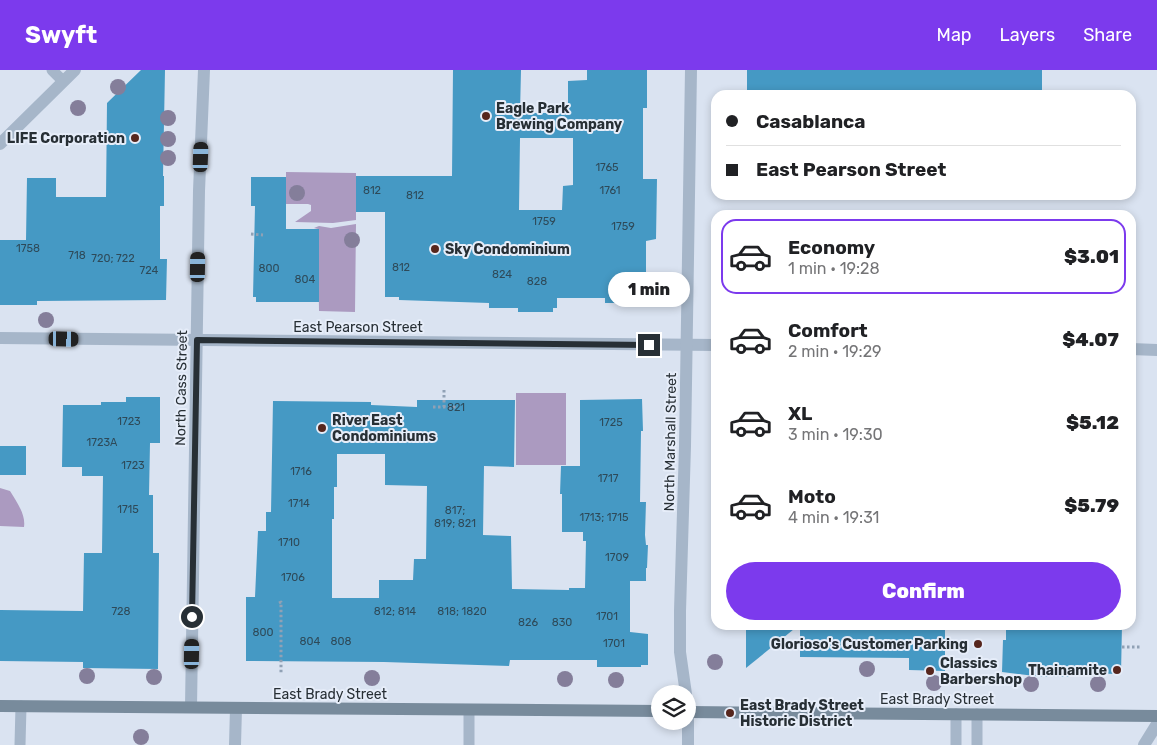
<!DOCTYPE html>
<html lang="en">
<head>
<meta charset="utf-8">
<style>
  body { margin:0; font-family:Rubik,sans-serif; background:#f2f2f2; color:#202124; height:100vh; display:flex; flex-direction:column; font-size:19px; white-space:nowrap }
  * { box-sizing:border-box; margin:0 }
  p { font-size:16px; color:#757577 }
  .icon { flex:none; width:28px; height:28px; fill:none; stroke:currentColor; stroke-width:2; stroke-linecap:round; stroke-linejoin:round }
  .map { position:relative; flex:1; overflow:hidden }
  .panel { position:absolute; left:711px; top:140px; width:425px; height:420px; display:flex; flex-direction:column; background:#fff; border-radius:15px; box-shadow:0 2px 8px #0003 }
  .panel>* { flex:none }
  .banner { position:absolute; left:711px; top:20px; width:425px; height:110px; border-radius:15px; box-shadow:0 2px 8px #0003; display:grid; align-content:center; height:110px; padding:0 15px; background:#fff }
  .controls { position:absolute; left:651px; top:615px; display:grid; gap:10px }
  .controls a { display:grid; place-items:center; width:45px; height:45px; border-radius:50%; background:#fff; box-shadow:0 2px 8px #0003; font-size:25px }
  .end { position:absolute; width:22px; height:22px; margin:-11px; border:6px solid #272f35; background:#fff; box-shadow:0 0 0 2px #fff }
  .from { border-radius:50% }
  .bubble { position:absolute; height:35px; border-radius:18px; background:#fff; box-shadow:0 2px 8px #0003; font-size:16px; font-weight:800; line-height:35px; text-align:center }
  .car { position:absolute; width:15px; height:30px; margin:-15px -8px; border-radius:6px; box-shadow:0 0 4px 1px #0007; background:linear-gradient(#222 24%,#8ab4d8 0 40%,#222 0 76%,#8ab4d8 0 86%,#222 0) }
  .banner b { display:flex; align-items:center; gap:18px; height:48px; font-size:19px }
  .banner b+b { border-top:1px solid #e0e0e0 }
  .banner i { width:12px; height:12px; background:#202124 }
  ul { padding:9px 0 0; list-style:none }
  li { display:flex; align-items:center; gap:15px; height:75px; margin:0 10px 8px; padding:0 5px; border:2px solid transparent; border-radius:15px }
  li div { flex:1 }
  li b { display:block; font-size:19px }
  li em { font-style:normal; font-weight:800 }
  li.active { border-color:#7c3aed }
  li>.icon { width:45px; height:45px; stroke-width:1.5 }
  .action { display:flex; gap:10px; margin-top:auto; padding:10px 15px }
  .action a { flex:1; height:58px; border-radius:30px; background:#7c3aed; color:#fff; font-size:20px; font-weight:800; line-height:58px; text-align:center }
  header { display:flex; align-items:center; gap:30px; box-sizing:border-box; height:70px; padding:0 25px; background:#7c3aed; color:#fff }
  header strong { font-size:24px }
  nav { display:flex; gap:28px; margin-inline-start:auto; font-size:18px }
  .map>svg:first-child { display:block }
  .green { fill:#ab9ac0 }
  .building { fill:#4599c4; fill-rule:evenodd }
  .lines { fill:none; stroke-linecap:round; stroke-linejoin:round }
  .path { stroke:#90a1b5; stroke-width:3; stroke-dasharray:2.5 2.5; stroke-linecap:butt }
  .lane { stroke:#a6b6c9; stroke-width:11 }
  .street { stroke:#a6b6c9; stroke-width:12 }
  .secondary { stroke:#788b9c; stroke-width:12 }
  .tree { fill:#847e9a }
  .route { stroke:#272f35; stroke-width:6 }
  .poi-dot { fill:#56261d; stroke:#e6edf9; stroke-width:2 }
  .labels { text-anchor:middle; stroke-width:4; stroke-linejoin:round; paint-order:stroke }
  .number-label { font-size:11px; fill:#2e4a59 }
  .poi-label { font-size:14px; font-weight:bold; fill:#272f35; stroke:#e6edf9; text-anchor:start }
  .street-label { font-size:14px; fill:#272f35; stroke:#e6edf9 }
</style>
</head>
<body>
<header>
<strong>Swyft</strong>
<nav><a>Map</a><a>Layers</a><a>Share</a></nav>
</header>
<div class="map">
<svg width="1157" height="675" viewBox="0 0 1157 675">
  <rect width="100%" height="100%" fill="#dae3f1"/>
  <g class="green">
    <polygon points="286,102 356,103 356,150 333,153 295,152 311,141 311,135 308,134 286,134"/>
    <polygon points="356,154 355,242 319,241 318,159 314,158 319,156 331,158"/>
    <rect x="516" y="323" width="50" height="72"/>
    <path d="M0 418 10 421C16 431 26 444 24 457L0 456Z"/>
  </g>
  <g class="building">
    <polygon points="141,0 165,0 163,106 164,106 164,136 160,136 160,189 167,189 166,230 37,231 37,235 0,235 0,170 26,170 27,108 56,108 56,127 106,127 107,33"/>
    <path d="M453 0H521L520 43H568V11L587 10V0H647V38H643V109H657L656 169 646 171V233H605V228H557V238H553V242H518V238H489V233L399 230V227H385V142H356V106H452ZM520 68H573V115L563 116 562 140H519Z"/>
    <rect x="747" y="0" width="295" height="25"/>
    <polygon points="251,107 286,107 286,159 319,159 319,232 256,232 256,227 253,227 255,136 251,136"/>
    <polygon points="126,327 160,327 160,373 150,373 149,425 153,425 153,483 159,483 158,599 83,598 83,592 0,591 0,540 83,541 84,483 102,483 103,406 82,406 82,397 62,397 63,335 101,335 101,332 126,332"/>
    <path d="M642 329 643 361H641L640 432H646L645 465 646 475H648L647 498H646V511H630V562L648 564V595H641V597H597V590H510L509 596 384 592 246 591V527H255L258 461H266V442H271L273 331 371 332V335L417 337V330H515L514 397 484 396 483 465 511 466 512 519 569 520V518H585L586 471H583V462H562V424H560L561 396H580V330ZM337 384H385V415L427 416 426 489H414L413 510H379V528H332V449H334V417H337Z"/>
    <rect x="0" y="376" width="26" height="29"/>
    <polygon points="746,555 799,555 746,598"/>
    <polygon points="800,555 945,555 945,601 909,600 909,588 800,587"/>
    <polygon points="1006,555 1122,555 1121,604 1069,603 1069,607 1044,607 1002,602 1003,570 1006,570"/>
  </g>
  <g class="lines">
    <g class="path">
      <polyline points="251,164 263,165"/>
      <polyline points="444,320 444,337"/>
      <polyline points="433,337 456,337"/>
      <polyline points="279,533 281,532 281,603"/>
      <polyline points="1122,577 1140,577"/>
    </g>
    <g class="lane">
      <polyline points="52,0 63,11"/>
      <polyline points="977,644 977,675"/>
      <polyline points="20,675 21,636"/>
      <polyline points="469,675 469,640"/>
      <polyline points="956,675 956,644"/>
    </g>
    <g class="street">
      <polyline points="0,74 75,0"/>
      <polyline points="0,268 716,275"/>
      <polyline points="1131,279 1157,280"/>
      <polyline points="686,624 680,582 680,541 685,376 691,0"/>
      <polyline points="191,637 199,121 204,0"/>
      <polyline points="688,638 688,675"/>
      <polyline points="235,675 236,638"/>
      <polyline points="1144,675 1157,654"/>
    </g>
    <g class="secondary">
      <polyline points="0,636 660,641"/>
      <polyline points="688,642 1157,646"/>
    </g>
  </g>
  <g class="tree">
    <circle cx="118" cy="17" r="8"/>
    <circle cx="78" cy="38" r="8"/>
    <circle cx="168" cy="48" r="8"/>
    <circle cx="168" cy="69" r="8"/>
    <circle cx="168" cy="88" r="8"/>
    <circle cx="297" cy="123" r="8"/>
    <circle cx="352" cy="170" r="8"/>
    <circle cx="46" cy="250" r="8"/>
    <circle cx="715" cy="592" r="8"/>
    <circle cx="867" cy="599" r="8"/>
    <circle cx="87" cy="606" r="8"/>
    <circle cx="154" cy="607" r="8"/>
    <circle cx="372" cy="608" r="8"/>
    <circle cx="565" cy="609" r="8"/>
    <circle cx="616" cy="610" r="8"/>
    <circle cx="934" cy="613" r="8"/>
    <circle cx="1031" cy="614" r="8"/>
    <circle cx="1098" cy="614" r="8"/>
    <circle cx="141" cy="667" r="8"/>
  </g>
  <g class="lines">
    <polyline class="route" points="192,547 197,270 649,275"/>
  </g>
  <g class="poi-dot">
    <circle cx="486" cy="46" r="5"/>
    <circle cx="135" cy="68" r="5"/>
    <circle cx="435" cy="179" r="5"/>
    <circle cx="322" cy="358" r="5"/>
    <circle cx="978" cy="574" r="5"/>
    <circle cx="1117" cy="600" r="5"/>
    <circle cx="930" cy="601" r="5"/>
    <circle cx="730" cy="643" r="5"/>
  </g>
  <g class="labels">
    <g class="number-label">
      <text x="607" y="101">1765</text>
      <text x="372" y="124">812</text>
      <text x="610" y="124">1761</text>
      <text x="415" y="129">812</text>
      <text x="544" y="155">1759</text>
      <text x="623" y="160">1759</text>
      <text x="28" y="182">1758</text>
      <text x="77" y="189">718</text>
      <text x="113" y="192">720; 722</text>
      <text x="401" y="201">812</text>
      <text x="269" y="202">800</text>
      <text x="149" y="204">724</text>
      <text x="502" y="208">824</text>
      <text x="305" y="213">804</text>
      <text x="537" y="215">828</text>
      <text x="456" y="341">821</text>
      <text x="129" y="355">1723</text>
      <text x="611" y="356">1725</text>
      <text x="102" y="376">1723A</text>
      <text x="133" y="399">1723</text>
      <text x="301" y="405">1716</text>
      <text x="608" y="412">1717</text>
      <text x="299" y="437">1714</text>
      <text x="128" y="443">1715</text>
      <text x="455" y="444">817;<tspan x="455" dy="13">819; 821</tspan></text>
      <text x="604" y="451">1713; 1715</text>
      <text x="289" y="476">1710</text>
      <text x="617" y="491">1709</text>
      <text x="293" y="511">1706</text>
      <text x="121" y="545">728</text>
      <text x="395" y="545">812; 814</text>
      <text x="462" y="545">818; 1820</text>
      <text x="607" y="550">1701</text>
      <text x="528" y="556">826</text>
      <text x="562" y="556">830</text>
      <text x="263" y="566">800</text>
      <text x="310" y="575">804</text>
      <text x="341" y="575">808</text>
      <text x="614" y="577">1701</text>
    </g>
    <g class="poi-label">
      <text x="496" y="43">Eagle Park<tspan x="496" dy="16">Brewing Company</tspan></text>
      <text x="125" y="73" text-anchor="end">LIFE Corporation</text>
      <text x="445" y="184">Sky Condominium</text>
      <text x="332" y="355">River East<tspan x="332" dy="16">Condominiums</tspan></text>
      <text x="968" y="579" text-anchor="end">Glorioso's Customer Parking</text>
      <text x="940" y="598">Classics<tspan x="940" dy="16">Barbershop</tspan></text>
      <text x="1107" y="605" text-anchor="end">Thainamite</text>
      <text x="740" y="640">East Brady Street<tspan x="740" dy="16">Historic District</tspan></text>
    </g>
    <g class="street-label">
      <text x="358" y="262">East Pearson Street</text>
      <text transform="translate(181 318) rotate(-89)" y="5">North Cass Street</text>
      <text transform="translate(670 372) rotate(-89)" y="5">North Marshall Street</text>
      <text x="330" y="629">East Brady Street</text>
      <text x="937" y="634">East Brady Street</text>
    </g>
  </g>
</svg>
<div class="controls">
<a><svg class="icon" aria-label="layers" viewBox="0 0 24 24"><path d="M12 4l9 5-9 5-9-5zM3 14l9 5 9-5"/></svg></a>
</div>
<i class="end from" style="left:192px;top:547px"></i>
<i class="end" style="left:649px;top:275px"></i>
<div class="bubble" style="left:608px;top:202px;width:82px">1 min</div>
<i class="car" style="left:201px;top:87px;rotate:2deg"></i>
<i class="car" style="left:198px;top:197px;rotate:1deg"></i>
<i class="car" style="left:64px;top:269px;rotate:91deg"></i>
<i class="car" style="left:192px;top:584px;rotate:1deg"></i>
<div class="banner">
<b><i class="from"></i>Casablanca</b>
<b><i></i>East Pearson Street</b>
</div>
<section class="panel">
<ul>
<li class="active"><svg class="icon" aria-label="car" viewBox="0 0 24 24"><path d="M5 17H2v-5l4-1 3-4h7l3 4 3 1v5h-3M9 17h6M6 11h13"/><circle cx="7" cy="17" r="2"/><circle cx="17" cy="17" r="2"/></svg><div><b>Economy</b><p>1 min · 19:28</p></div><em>$3.01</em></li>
<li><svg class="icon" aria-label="car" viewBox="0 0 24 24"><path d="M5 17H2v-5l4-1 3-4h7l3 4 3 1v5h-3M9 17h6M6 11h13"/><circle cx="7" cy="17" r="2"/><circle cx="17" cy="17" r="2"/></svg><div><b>Comfort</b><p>2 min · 19:29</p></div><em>$4.07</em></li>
<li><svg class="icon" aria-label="car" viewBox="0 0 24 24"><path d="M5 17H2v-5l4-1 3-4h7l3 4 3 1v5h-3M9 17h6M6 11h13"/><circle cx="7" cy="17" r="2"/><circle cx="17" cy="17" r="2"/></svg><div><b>XL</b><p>3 min · 19:30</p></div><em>$5.12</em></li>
<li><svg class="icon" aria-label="car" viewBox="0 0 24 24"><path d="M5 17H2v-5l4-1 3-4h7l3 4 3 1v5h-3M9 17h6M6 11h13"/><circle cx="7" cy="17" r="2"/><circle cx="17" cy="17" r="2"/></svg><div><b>Moto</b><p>4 min · 19:31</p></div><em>$5.79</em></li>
</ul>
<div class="action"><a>Confirm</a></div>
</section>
</div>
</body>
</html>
